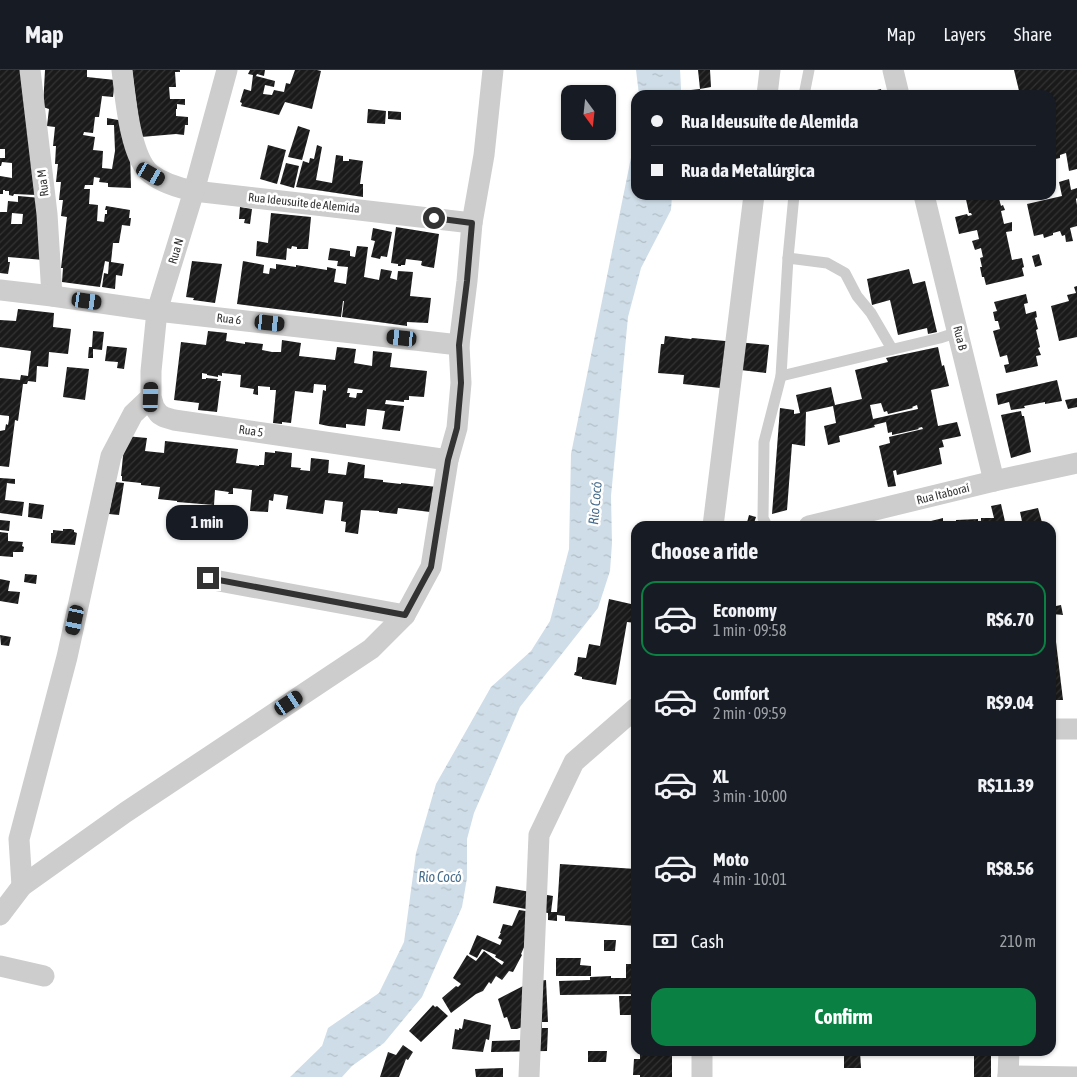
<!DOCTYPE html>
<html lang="en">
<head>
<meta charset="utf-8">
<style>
  body { margin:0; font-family:"Asap Condensed",sans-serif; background:#20242c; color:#f1f3f6; height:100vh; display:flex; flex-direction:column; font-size:19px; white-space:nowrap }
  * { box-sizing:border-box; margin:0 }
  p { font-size:16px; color:#9ea1a6 }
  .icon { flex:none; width:28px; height:28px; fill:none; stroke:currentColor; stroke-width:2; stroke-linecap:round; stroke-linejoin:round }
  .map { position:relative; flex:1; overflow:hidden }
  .sheet { position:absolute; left:631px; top:451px; width:425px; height:535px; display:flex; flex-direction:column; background:#171b24; border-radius:15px; box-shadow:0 1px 4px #0004 }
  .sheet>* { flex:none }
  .guide { position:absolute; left:631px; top:20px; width:425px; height:110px; border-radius:15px; box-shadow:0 1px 4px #0004; display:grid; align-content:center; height:110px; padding:0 20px; background:#171b24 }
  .needle { width:32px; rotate:165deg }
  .controls { position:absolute; left:561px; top:15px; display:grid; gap:10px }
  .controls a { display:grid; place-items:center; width:55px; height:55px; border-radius:10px; background:#171b24; box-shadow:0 1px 4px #0004; font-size:25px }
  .end { position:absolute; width:22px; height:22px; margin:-11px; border:6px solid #333; background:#fff; box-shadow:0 0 0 2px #fff }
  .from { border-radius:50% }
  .bubble { position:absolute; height:35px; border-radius:15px; background:#171b24; box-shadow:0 1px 4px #0004; font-size:16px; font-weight:700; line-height:35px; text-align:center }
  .car { position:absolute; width:15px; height:30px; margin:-15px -8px; border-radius:6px; box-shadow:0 0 4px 1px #0007; background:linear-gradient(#222 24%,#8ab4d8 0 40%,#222 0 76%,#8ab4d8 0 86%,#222 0) }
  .guide b { display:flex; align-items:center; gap:18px; height:48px; font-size:19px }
  .guide b+b { border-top:1px solid #363941 }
  .guide i { width:12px; height:12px; background:#f1f3f6 }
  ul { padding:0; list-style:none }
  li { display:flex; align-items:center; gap:15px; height:75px; margin:0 10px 8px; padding:0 10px; border:2px solid transparent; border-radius:15px }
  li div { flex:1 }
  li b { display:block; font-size:19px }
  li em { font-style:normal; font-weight:700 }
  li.on { border-color:#0b8043 }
  li>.icon { width:45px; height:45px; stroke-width:1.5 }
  h2 { padding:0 20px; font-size:22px; line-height:60px }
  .pay { display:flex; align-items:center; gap:12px; height:55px; padding:0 20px; font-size:19px }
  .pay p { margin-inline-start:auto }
  .cta { display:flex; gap:10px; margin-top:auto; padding:10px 20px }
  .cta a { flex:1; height:58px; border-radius:15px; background:#0b8043; color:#fff; font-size:20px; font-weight:700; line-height:58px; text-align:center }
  header { display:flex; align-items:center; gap:30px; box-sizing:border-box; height:70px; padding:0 25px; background:#171b24; border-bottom:1px solid #363941 }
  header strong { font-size:24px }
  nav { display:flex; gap:28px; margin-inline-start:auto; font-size:18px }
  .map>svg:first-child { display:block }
  .water { fill:url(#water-ripples) }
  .building { fill:url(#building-hatch); fill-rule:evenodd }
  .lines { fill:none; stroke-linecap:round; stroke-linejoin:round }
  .lane { stroke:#cdcdcd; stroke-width:11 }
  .street { stroke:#cdcdcd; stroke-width:21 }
  .route { stroke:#333; stroke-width:6 }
  .labels { text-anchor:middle; stroke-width:5; stroke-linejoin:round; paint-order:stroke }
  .street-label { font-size:12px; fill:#333; stroke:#fff }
  .water-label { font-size:14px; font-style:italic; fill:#486e8d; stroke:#fff }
</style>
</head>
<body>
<header>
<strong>Map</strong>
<nav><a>Map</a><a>Layers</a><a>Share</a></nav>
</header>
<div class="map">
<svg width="1077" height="1007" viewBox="0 0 1077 1007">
  <defs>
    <pattern id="water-ripples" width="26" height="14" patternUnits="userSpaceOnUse" patternTransform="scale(1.25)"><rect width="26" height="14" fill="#cfdde8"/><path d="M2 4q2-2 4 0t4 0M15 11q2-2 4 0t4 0" fill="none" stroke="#b2bec7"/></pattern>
    <pattern id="building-hatch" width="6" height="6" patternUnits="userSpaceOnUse" patternTransform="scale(1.25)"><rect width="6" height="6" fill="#1a1a1a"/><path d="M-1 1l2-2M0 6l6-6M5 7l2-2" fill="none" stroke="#333"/></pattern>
  </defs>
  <rect width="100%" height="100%" fill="#fff"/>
  <g class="water">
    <polygon points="636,0 680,0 681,18 681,25 639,25"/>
    <polygon points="636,63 636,125 672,125 671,140 641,198 628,247 611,426 612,473 610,501 598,538 520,637 474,743 467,769 467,808 462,837 422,927 384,973 352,996 342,1007 290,1007 322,976 328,958 379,923 404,872 416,783 436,714 491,617 531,581 550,551 569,479 571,384"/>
  </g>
  <g class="building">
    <polygon points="0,0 26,0 36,125 14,124 13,126 9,125 9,121 5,121 5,120 3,120 3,124 0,124 0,106 12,108 12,93 2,92 1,96 0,96 0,88 5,88 5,79 0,79"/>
    <polygon points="45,0 87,0 87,7 115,10 113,27 102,26 99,47 95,47 93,63 84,62 83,65 95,67 93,80 103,81 102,98 112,99 115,81 114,55 107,55 107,48 124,51 130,82 131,118 108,117 108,113 99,112 100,108 94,107 93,115 85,115 84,119 90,119 89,134 98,135 97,151 104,152 105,144 107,144 107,140 105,140 106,136 130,140 129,148 131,148 130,156 122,155 119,173 113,173 111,192 124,194 122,206 116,205 115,219 102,217 104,203 108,204 109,192 105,191 100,217 62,212 63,198 61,198 67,147 61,146 63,130 59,130 61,112 56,112 58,94 55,94 56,76 53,76 55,57 47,56 49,39 43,37"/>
    <polygon points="132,0 180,0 180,2 175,2 176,17 169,17 170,29 185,29 185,35 177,34 177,39 176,39 176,46 188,47 188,55 185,55 184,65 176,64 141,67"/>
    <polygon points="250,0 265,0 264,6 257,4 256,6 275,11 274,17 265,15 263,24 272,25 274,20 284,22 286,13 290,14 295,0 317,0 321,1 312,39 285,32 279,45 241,36 242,33 240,32 244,19 251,21 253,5 248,4"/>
    <polygon points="698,0 710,0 711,17 700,19 701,25 692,25 691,20 700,19"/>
    <polygon points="1014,0 1077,0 1077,99 1069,101 1066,83 1060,85 1060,88 1051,90 1051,25 1020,25"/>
    <polygon points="881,19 882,25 865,25 865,23"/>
    <polygon points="368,39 386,41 385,54 367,53"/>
    <polygon points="388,41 401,42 401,50 388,49"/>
    <polygon points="298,56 310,60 302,90 288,87"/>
    <polygon points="268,75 286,80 277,114 260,109"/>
    <polygon points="317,75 322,77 316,110 332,113 336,85 343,86 343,91 349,91 349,89 363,91 360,114 363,114 363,127 296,117 303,91 309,93 310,88 314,89"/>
    <polygon points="286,93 299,96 294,118 280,114"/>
    <polygon points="1069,109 1071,120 1077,118 1077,128 1076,129 1077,135 1077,156 1070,158 1073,171 1066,172 1065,165 1062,166 1060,161 1053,163 1053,165 1044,168 1043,164 1034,166 1027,134 1062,126 1059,112"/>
    <polygon points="965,125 998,125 1001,136 1003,135 1005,140 1001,141 1004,154 1012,152 1012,161 1006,162 1012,190 1022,188 1024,197 1022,198 1024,206 986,215 984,207 982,207 980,197 982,197 980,188 983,187 981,178 975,180 972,171 979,169 977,160 959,164 955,147 967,144 968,146 972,145 971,143 969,143"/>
    <path d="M18 126 41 128 44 190 8 187V192H10L8 204 0 203V142H7L8 131 18 132ZM12 143 23 144 22 154H11Z"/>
    <polygon points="240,137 252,139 250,154 244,153 245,149 239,149"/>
    <polygon points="271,143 311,147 308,179 297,179 297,177 292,176 291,179 287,178 286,190 256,186 257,171 268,173"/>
    <polygon points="396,157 439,164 434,198 423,196 421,195 422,191 406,189 405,195 401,195 401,196 398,196 398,194 391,193"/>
    <polygon points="373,158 392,162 387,187 381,186 380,189 371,187 375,171 371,170"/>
    <polygon points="357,176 368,177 364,207 379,210 381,199 392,201 390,208 397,210 398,201 413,202 410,226 431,228 428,253 407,252 407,256 342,247 344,231 343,231 341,247 237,234 243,191 264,195 263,203 269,204 270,198 276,199 276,194 296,197 296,195 327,200 327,197 336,199 334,212 346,214 348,197 337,196 338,191 328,190 330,178 350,181 350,186 355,187"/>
    <polygon points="1039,184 1042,195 1035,197 1032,186"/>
    <polygon points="192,191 222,194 215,233 193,230 194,228 186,227"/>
    <polygon points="909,199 913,214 925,211 937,262 928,264 927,258 898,265 890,230 872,235 867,209"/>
    <polygon points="1077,216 1077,267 1059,271 1051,236 1069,231 1067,225 1076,223 1074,217"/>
    <polygon points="1026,224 1028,233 1024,234 1026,244 1036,241 1037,247 1035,248 1038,259 1036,260 1040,277 1038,278 1041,285 1036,286 1038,296 1006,303 1004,295 1009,294 1007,285 1000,287 993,261 1000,259 998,251 995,251 993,242 997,241 994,232"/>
    <polygon points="18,239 54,243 53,257 71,259 68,284 49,282 48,297 37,296 36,312 28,311 27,314 23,314 18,351 15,350 9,397 0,396 0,361 5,360 6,354 8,355 9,349 9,346 0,345 0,308 20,310 21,305 28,306 31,281 0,277 0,250 16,251"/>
    <polygon points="93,261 104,262 102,280 93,279 93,288 88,288 89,277 92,277"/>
    <path d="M208 261 227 263 226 271 245 274V272L263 274 262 280 272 282H281L282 270 301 273 299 286 335 290 337 277 356 279 354 293 372 296 373 281 392 283 390 297 427 301 424 327 409 326V330H404V332L386 330 385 334 404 336 400 361 382 359 385 341 367 339 365 356 346 354V358L328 356 319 354 323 320 326 321V315L314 314 313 323 295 321 291 353 282 352V354L273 353 276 320H270V317L258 316V325L253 324 254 319 240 317 241 305 222 303V306L218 305V307L207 305V304L202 303V309H206V308L218 309 217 311H221L217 342 198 340 199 333 174 330 181 272 206 275ZM348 318 363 320 362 323H357L356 328 349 327 350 323H347Z"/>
    <polygon points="665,266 691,269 692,268 769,275 766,303 732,299 730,319 683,314 684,305 658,303 661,274 664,274"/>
    <polygon points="107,276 127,278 124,299 117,298 118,292 105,291"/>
    <path d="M938 277 942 296 944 295 949 316 931 320 938 356 957 352 961 366 942 370 944 377 939 378 942 394 897 405 896 400 893 401 896 416 888 417 879 376 890 373 889 367 923 359 922 357 918 358 919 359 892 365V362L888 363 886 352 874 355 875 357 839 366 840 372 828 375 824 356 836 353 833 336 806 342 805 376 792 374 787 440 772 444 780 338 794 340V344L800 343 796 325 831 317 835 335 862 329 855 300 888 292 886 288ZM881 333 884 342 887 341 888 344 913 338 912 337 917 335 918 339 873 349 870 335Z"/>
    <polygon points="67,297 89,299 85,330 63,327"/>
    <polygon points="1057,310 1062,331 1045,334 1045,332 1024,336 1025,338 1011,340 1009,332 998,335 996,324"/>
    <polygon points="1077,328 1077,337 1068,339 1065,330"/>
    <polygon points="1021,341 1022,346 1024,346 1031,382 1011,388 1001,345"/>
    <polygon points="125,366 147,368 145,381 164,383 165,371 238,379 236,393 259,396 259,395 264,395 265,382 275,383 275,381 292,383 291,397 301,398 300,400 310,401 311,388 329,390 328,403 346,405 348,392 365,395 364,408 383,410 383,412 401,414 401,413 437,417 430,442 398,438 397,444 379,442 379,441 361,440 358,464 345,462 346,452 341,451 343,432 325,430 323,444 286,439 288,426 274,424 273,431 269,430 268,442 250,441 252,420 233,418 233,424 228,424 229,422 215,420 214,435 177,432 177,431 158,429 160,417 141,415 141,413 122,411 122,406 121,406"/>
    <polygon points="0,408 15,409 15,414 7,413 5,430 24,432 22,446 0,443"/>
    <polygon points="115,412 124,413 119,445 109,444"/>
    <polygon points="29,433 44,435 42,449 28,447"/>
    <polygon points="1001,434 1006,456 981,456 981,448 994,448 991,436"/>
    <polygon points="1038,438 1043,456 1023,456 1020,442"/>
    <polygon points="213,444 230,446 229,457 200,454 201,447 212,449"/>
    <polygon points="749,445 756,447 753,456 746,456"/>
    <polygon points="943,448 943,453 956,452 956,450 978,449 978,456 931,456 931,451"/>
    <polygon points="0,450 10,451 9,461 0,460"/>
    <polygon points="63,459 71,459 74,460 74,462 77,463 75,475 51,473 51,463 53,463 53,460 63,461"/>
    <polygon points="0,462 8,463 8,471 23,472 22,476 24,477 23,482 13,482 13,487 0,486"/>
    <polygon points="25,504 37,505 36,514 24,512"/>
    <polygon points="635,508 636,508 636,553 627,552 616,615 582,609 582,607 574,605 575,602 576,602 578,587 586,588 589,574 600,576 609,529 631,534"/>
    <polygon points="0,509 10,511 8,521 20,522 18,534 0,531"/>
    <polygon points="1061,535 1063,545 1052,544 1054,554 1051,555 1051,537"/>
    <polygon points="0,565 11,567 9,576 1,575"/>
    <polygon points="1056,572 1063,630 1051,630 1051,573"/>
    <polygon points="560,794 636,799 636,856 565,851 565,846 557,845 557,851 548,850 548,843 493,833 496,816 553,826 551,842 557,842"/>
    <polygon points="519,840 546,844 526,873 521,884 522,885 513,902 509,901 502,910 496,906 491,914 489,912 483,921 476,924 451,943 442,928 456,916 458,917 461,914 453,908 467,885 476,891 484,881 502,895 504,892 495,887 496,885 482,879 477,888 469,884 477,865 500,875 502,870 498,868 501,863 500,863 503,854 512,856"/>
    <polygon points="604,870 616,870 615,881 604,881"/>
    <polygon points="556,888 581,888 580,895 591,896 591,906 556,906"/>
    <polygon points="626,894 636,894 636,924 560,925 559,911 590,910 590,907 611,906 611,908 626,908"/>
    <polygon points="546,910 548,952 542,952 542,944 542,958 548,958 547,981 491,982 492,971 521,970 522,957 517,959 511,959 507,947 504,948 498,929 531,912"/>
    <polygon points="619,926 636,926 636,945 620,945"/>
    <polygon points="433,935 435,937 437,936 448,946 421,972 409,961"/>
    <polygon points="464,949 491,955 489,970 486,969 483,982 452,979 455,959 459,960 459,958 462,959"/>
    <polygon points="403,975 413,982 408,990 406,989 399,1007 380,1007 388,982 396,985"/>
    <polygon points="588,981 607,981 606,992 588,992"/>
    <polygon points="844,982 860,982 861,998 844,998"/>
    <polygon points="640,984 672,985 672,1007 640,1007 640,1005 633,1005 634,989 640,989"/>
    <rect x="974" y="986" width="17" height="21"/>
    <polygon points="503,998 503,1007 476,1007 475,999"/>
  </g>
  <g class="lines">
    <g class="lane">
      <polyline points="804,25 809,0"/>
      <polyline points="788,188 827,193 845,203 857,226 871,243 892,279"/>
      <polyline points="781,306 940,268 958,262"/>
      <polyline points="767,456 763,448 764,372 781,306 788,188 794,125"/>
    </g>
    <g class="street">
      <polyline points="30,0 47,144 52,226"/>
      <path d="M122 0C125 25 130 88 151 104 164 114 179 118 194 121L472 153"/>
      <polyline points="227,0 194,121 157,241 151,301 151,327 154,337 159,344 164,347 174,350 448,390"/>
      <polyline points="893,0 899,25"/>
      <polyline points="767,25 770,0"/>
      <polyline points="924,125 994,411"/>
      <polyline points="0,220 52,226 157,241 459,275"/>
      <polyline points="713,456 754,125"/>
      <polyline points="809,456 994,411 1077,393"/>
      <polyline points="208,509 405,545"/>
      <polyline points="1051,659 1077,659"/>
      <polyline points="22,816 19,769 67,587 111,386 133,344 151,327"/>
      <polyline points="0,845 22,816 126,742 371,579 405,545 431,497 448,390 457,358 461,313 459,275 467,211 472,153 484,85 493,0"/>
      <polyline points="0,896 44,906"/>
      <polyline points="1008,1006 1077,1007"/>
      <polyline points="529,1007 539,765 574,692 636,638"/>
      <polyline points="702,1007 702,981"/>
      <polyline points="1008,1007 1009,981"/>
    </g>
  </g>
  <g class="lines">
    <polyline class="route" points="208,508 405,545 431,497 448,390 457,358 461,313 459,275 467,211 472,153 434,148"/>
  </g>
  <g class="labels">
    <g class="street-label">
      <text transform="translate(43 113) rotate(-97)" y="4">Rua M</text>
      <text transform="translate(304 133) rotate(6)" y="4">Rua Ideusuite de Alemida</text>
      <text transform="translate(176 181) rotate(-73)" y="4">Rua N</text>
      <text transform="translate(229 249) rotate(6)" y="4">Rua 6</text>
      <text transform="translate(960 268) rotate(76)" y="4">Rua B</text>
      <text transform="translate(251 361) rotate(8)" y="4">Rua 5</text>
      <text transform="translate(943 424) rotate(-14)" y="4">Rua Itaboraí</text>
    </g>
    <g class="water-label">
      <text transform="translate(595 433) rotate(-85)" y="5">Rio Cocó</text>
      <text x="440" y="812">Rio Cocó</text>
    </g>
  </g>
</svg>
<div class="controls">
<a><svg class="needle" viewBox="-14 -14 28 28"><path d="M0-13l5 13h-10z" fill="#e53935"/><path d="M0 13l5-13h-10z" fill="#9ea1a6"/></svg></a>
</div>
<i class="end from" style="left:434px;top:148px"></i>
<i class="end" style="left:208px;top:508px"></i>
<div class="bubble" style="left:166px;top:435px;width:82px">1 min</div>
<i class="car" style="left:151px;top:104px;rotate:120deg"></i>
<i class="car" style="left:87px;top:231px;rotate:98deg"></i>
<i class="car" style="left:270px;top:253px;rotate:96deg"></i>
<i class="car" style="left:402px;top:268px;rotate:276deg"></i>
<i class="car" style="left:151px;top:327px;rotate:2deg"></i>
<i class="car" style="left:75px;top:550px;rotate:192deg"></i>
<i class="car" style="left:289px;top:633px;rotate:56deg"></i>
<div class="guide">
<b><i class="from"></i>Rua Ideusuite de Alemida</b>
<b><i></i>Rua da Metalúrgica</b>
</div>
<section class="sheet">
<h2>Choose a ride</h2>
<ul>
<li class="on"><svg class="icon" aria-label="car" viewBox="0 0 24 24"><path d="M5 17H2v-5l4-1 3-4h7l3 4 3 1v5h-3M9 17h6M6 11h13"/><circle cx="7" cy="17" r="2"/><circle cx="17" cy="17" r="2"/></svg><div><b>Economy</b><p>1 min · 09:58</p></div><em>R$6.70</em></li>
<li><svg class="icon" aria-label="car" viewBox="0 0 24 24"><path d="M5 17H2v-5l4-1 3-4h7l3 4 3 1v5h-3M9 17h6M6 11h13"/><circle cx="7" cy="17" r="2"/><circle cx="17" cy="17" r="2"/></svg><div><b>Comfort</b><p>2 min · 09:59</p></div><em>R$9.04</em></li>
<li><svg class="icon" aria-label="car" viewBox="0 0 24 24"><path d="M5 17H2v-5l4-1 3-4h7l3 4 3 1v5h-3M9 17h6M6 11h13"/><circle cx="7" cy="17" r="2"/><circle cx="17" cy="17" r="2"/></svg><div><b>XL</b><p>3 min · 10:00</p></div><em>R$11.39</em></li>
<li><svg class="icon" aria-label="car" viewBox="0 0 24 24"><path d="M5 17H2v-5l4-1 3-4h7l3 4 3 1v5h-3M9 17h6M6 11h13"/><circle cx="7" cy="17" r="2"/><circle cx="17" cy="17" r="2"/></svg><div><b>Moto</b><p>4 min · 10:01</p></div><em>R$8.56</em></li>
</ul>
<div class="pay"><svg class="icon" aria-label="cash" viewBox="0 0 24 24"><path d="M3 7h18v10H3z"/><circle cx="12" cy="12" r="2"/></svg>Cash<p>210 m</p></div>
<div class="cta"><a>Confirm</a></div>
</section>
</div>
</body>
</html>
